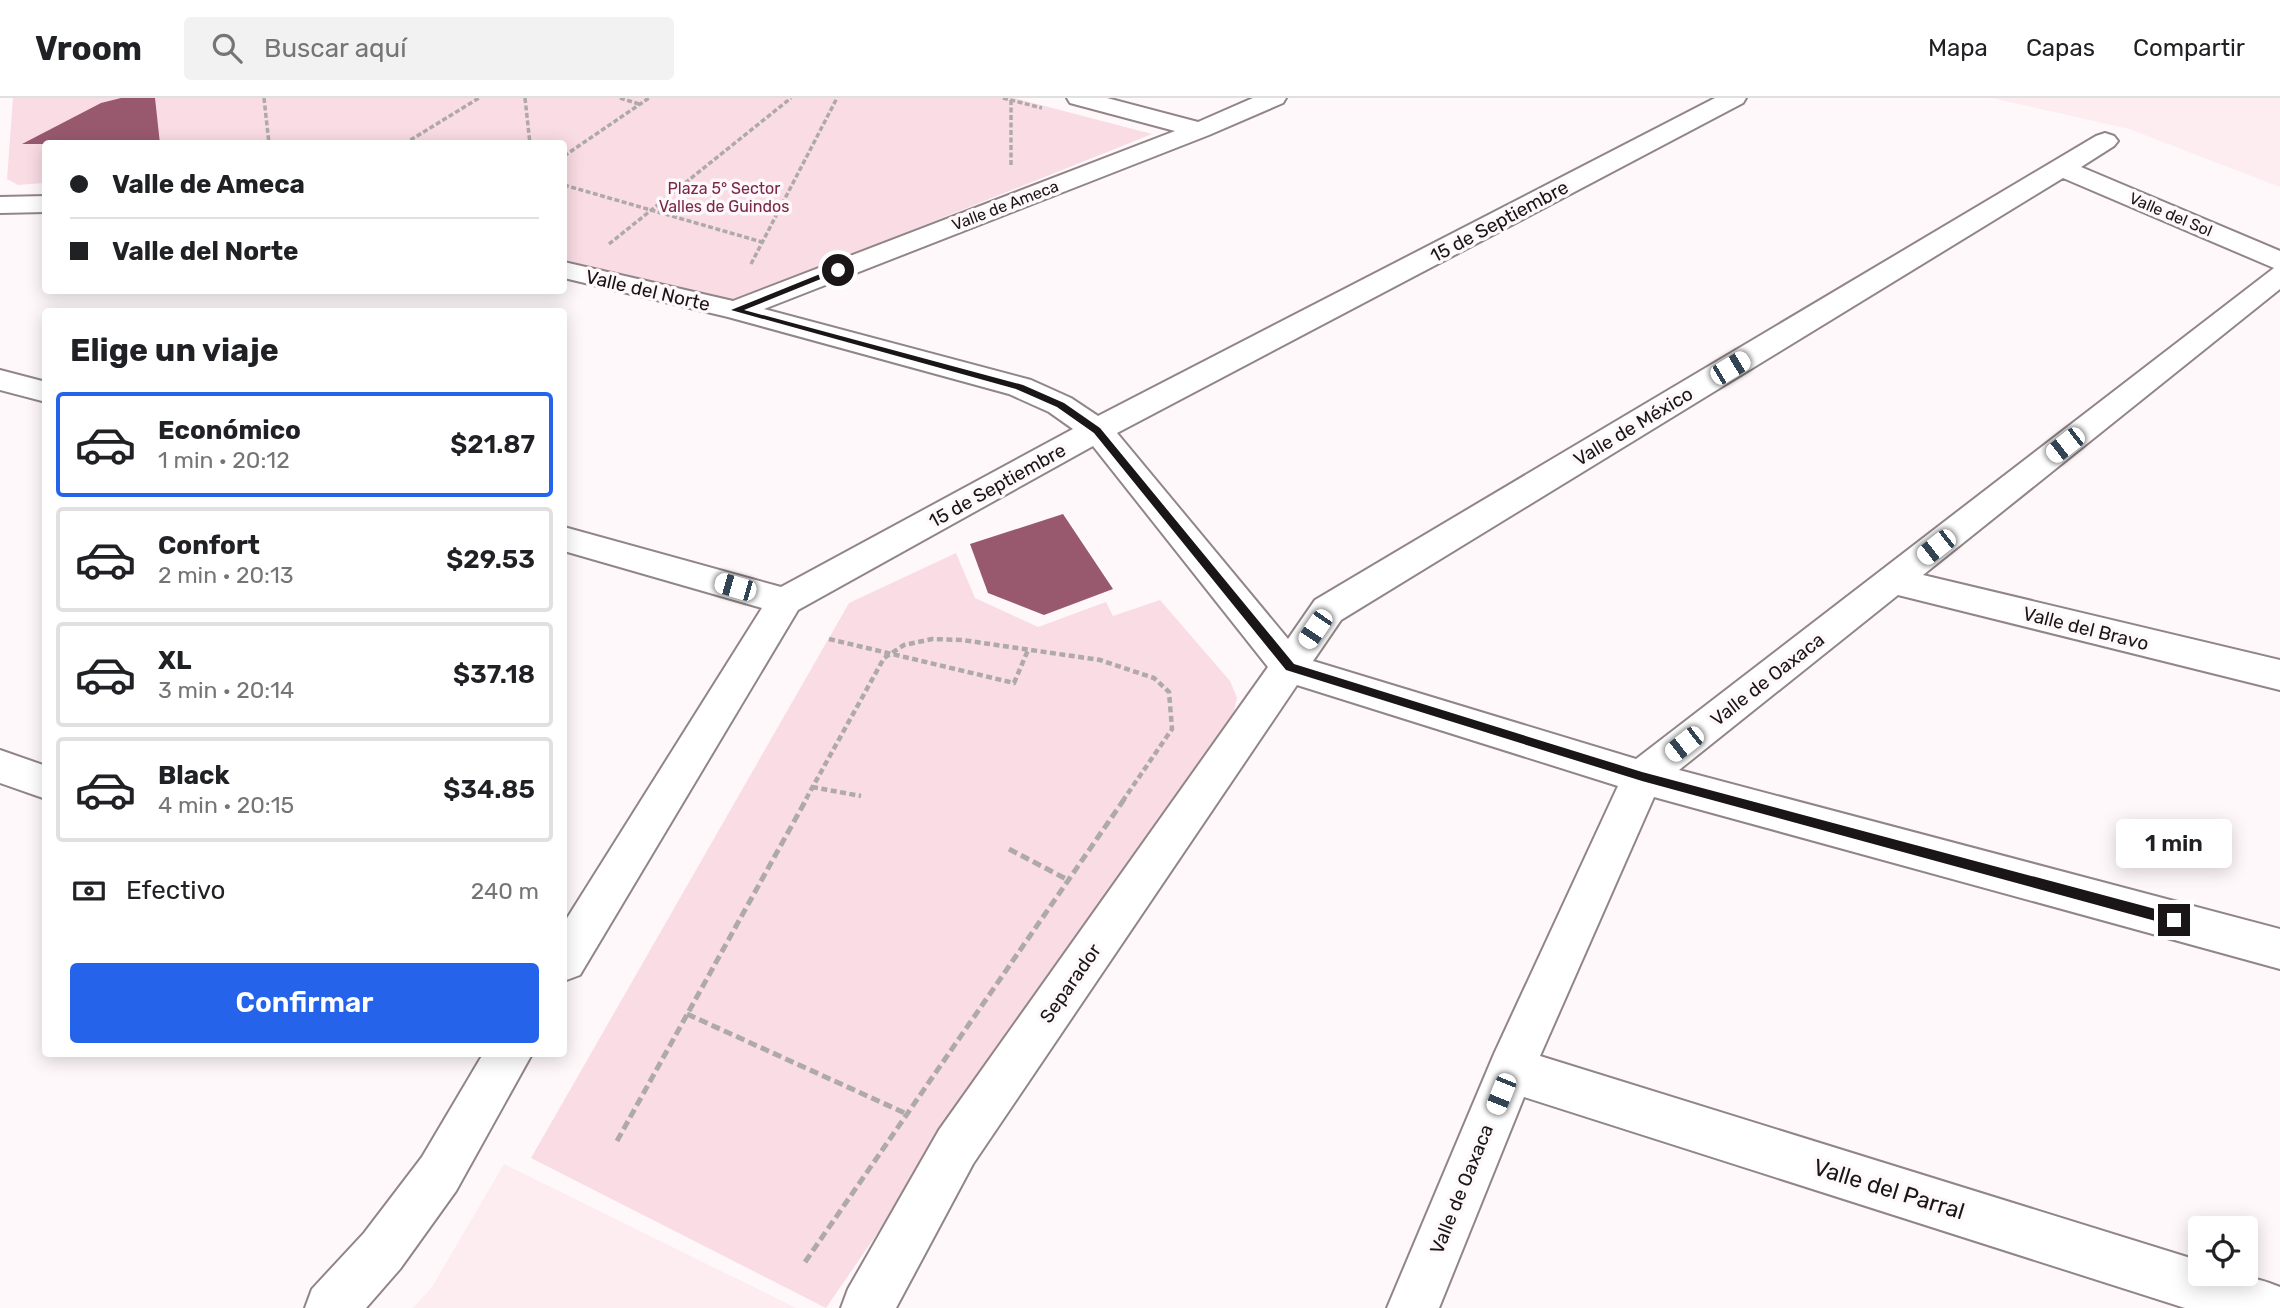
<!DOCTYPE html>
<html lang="es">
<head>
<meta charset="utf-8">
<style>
  body { margin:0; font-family:Rubik,sans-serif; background:#f2f2f2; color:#202124; height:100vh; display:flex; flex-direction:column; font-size:26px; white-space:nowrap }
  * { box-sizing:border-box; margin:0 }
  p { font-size:23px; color:#757577 }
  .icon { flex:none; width:38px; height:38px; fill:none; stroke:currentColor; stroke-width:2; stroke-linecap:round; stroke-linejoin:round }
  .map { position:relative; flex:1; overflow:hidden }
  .details { position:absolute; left:42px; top:210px; width:525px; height:749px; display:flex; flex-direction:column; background:#fff; border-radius:7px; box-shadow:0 4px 18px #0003 }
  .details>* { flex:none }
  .banner { position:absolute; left:42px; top:42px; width:525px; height:154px; border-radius:7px; box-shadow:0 4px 18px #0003; display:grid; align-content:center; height:154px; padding:0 28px; background:#fff }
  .controls { position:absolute; left:2188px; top:1118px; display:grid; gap:14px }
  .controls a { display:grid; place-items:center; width:70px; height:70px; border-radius:7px; background:#fff; box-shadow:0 4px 18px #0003; font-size:35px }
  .end { position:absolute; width:32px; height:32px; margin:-16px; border:9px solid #1a1517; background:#fff; box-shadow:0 0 0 4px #fff }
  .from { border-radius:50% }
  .bubble { position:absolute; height:49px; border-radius:7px; background:#fff; box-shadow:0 4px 18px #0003; font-size:23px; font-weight:600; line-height:49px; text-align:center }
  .car { position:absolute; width:21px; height:42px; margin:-21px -10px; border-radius:9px; box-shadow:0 0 5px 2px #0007; background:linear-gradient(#fff 24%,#345 0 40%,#fff 0 76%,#345 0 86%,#fff 0) }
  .banner b { display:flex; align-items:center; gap:24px; height:66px; font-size:26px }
  .banner b+b { border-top:2px solid #e0e0e0 }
  .banner i { width:18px; height:18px; background:#202124 }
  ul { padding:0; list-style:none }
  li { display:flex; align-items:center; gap:21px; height:105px; margin:0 14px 10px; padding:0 14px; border:4px solid #e0e0e0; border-radius:7px }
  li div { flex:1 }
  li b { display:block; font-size:26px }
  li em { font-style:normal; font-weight:600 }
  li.active { border-color:#2563eb }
  li>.icon { width:63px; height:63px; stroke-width:1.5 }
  h2 { padding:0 28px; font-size:32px; line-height:84px }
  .pay { display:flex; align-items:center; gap:18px; height:77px; padding:0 28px; font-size:26px }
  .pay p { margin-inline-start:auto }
  .button { display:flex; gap:14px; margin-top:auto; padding:14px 28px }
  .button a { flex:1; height:80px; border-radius:7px; background:#2563eb; color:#fff; font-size:28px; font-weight:600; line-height:80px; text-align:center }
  header { display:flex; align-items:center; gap:42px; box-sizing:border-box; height:98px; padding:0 35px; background:#fff; border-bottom:2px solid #e0e0e0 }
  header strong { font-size:33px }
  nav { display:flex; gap:38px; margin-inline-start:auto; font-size:24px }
  .search { width:490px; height:63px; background:#f2f2f2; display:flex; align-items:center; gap:18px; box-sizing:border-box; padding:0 24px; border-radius:7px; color:#757577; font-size:26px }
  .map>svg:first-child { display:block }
  .built { fill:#fdecf0 }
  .green { fill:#fadce4 }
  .building { fill:#98596f }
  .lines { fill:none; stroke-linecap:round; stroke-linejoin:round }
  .minor-casing { stroke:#918588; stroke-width:4 }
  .path-far2 { stroke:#aea9ab; stroke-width:3.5; stroke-dasharray:5 2.5; stroke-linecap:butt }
  .path-far1 { stroke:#aea9ab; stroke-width:4.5; stroke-dasharray:6 3.5; stroke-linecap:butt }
  .path { stroke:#aea9ab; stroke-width:5; stroke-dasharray:9 4.5; stroke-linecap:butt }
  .minor { fill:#fff; fill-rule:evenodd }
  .route { fill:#1a1517 }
  .labels { text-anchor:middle; stroke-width:7; stroke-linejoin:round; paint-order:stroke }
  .far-park-label { font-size:16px; fill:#782748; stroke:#fef8fa }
  .far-street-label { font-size:16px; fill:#1a1517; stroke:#fef8fa }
  .street-label { font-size:19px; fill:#1a1517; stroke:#fef8fa }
  .near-street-label { font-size:23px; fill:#1a1517; stroke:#fef8fa }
</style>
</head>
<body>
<header>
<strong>Vroom</strong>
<div class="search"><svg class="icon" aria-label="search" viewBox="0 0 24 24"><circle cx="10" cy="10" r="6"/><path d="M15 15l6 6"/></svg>Buscar aquí</div>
<nav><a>Mapa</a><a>Capas</a><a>Compartir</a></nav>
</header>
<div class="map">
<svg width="2280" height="1210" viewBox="0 0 2280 1210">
  <rect width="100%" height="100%" fill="#fef8fa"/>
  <g class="built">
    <polygon points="1992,0 2280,0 2280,89 2129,31"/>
    <polygon points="504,1066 796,1210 413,1210 432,1189"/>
  </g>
  <g class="green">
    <polygon points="13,0 1014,0 1152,36 732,204 564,162 564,46 46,46 45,85 18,87 7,81"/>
    <polygon points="956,455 975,500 1038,529 1106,504 1113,518 1160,502 1230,583 1237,600 1233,617 826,1210 531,1060 849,505"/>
  </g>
  <g class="building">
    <polygon points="121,0 155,0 160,46 22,46 101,5"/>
    <polygon points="1063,416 1113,491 1044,517 988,495 970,446"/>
  </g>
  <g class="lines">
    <defs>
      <g id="minor">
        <path d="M1067 0H1107L1198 24 1253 0H1286L1283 5 1209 37 764 211 1031 282 1071 300 1098 318 1715 0H1746L1743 5 1117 335 1288 541 1315 502 2096 38 2105 35 2114 38 2118 43 2114 48 2081 69 2280 153V191L1923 477 2280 562V592L1898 497 1679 672 2280 831V871L1654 699 1540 958 2200 1163V1176C2231 1176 2251 1177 2280 1189V1210H2185L1524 999 1439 1210H1387L1494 956 1618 688 1297 587 973 1066 896 1210H841L848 1191 939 1032 1268 569 1093 348 798 512 580 877 564 883V825L762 510 564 453V429L781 489 1073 331 1049 314 1009 296 728 219 564 180V164L733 203 1175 33 1070 5ZM2063 80 2274 170 1636 661 1313 563 1341 522Z"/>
        <polygon points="46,98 46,114 0,115 0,99"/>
        <polygon points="0,272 46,284 46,304 0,292"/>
        <polygon points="0,652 46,668 46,701 0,685"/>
        <polygon points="483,956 532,956 456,1093 400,1171 366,1210 305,1210 312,1191 364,1135 422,1059"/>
      </g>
    </defs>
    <use href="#minor" class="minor-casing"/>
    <g class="path-far2">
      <polyline points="264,0 269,46"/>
      <polyline points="525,0 530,46"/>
      <polyline points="620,0 639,6"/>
      <polyline points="1003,0 1042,10"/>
      <polyline points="1011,2 1011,68"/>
      <polyline points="404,46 479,0"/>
      <polyline points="564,58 649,0"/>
      <polyline points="564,87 762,144"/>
      <polyline points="609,146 791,0"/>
      <polyline points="751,166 837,0"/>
    </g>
    <g class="path-far1">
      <polyline points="829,541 1014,585 1028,552"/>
      <polyline points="812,689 861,698"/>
      <polyline points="806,701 884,560 904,547 932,541 962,542 1100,562 1154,580 1169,594 1172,631 1124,701"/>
    </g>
    <g class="path">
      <polyline points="1009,751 1068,782"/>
      <polyline points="687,916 907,1016"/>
      <polyline points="617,1043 807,700"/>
      <polyline points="805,1164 1125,700"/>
    </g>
    <use href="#minor" class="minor"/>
  </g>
  <polygon class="route" points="835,170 843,172 744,212 1023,287 1064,305 1100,330 1294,566 1642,674 2174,816 2178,818 2178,826 2174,828 1642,683 1286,572 1094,335 1057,309 1016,291 731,212"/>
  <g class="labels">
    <g class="far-park-label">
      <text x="724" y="96">Plaza 5° Sector<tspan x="724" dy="18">Valles de Guindos</tspan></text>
    </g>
    <g class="far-street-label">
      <text transform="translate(1005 107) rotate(-21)" y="6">Valle de Ameca</text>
      <text transform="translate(2171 116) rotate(23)" y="6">Valle del Sol</text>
    </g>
    <g class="street-label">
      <text transform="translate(1499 123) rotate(-28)" y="7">15 de Septiembre</text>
      <text transform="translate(648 192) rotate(13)" y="7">Valle del Norte</text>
      <text transform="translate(1633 328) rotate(-31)" y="7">Valle de México</text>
      <text transform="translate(997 387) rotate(-29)" y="7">15 de Septiembre</text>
      <text transform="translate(2086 530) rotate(14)" y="7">Valle del Bravo</text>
      <text transform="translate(1767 581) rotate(-38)" y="7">Valle de Oaxaca</text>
      <text transform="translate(1070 885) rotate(-55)" y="7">Separador</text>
      <text transform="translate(1461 1091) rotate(-68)" y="7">Valle de Oaxaca</text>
    </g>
    <g class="near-street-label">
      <text transform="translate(1889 1091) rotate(17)" y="8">Valle del Parral</text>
    </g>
  </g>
</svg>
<div class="controls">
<a><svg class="icon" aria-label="locate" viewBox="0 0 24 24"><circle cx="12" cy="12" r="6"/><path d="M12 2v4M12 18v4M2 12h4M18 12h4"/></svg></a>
</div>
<i class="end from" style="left:838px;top:172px"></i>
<i class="end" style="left:2174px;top:822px"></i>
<div class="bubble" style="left:2116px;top:721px;width:116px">1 min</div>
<i class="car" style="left:1730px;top:270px;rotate:59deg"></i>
<i class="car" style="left:2065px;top:347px;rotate:232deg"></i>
<i class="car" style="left:1936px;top:449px;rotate:232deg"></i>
<i class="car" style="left:735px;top:489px;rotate:286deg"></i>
<i class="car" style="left:1315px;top:531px;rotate:214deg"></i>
<i class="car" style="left:1684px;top:646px;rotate:232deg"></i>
<i class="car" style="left:1501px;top:996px;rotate:202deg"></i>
<div class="banner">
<b><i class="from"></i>Valle de Ameca</b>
<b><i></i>Valle del Norte</b>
</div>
<section class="details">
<h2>Elige un viaje</h2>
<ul>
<li class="active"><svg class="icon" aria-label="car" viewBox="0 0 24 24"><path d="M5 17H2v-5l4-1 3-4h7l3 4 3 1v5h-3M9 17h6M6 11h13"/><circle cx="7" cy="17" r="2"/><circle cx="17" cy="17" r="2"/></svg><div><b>Económico</b><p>1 min · 20:12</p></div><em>$21.87</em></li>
<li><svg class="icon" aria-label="car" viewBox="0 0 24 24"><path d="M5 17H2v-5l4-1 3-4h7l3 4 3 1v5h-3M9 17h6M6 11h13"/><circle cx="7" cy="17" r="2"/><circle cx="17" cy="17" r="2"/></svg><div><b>Confort</b><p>2 min · 20:13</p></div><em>$29.53</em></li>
<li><svg class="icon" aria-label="car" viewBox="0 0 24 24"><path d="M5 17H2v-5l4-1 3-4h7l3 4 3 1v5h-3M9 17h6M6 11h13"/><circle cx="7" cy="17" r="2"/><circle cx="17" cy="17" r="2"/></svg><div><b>XL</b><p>3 min · 20:14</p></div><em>$37.18</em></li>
<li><svg class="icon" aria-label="car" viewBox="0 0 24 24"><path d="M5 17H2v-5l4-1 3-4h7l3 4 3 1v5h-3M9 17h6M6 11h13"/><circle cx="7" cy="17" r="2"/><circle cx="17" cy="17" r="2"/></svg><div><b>Black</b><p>4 min · 20:15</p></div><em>$34.85</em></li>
</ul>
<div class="pay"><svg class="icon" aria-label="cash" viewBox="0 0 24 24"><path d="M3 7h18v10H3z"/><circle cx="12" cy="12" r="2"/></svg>Efectivo<p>240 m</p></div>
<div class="button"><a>Confirmar</a></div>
</section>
</div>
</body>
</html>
